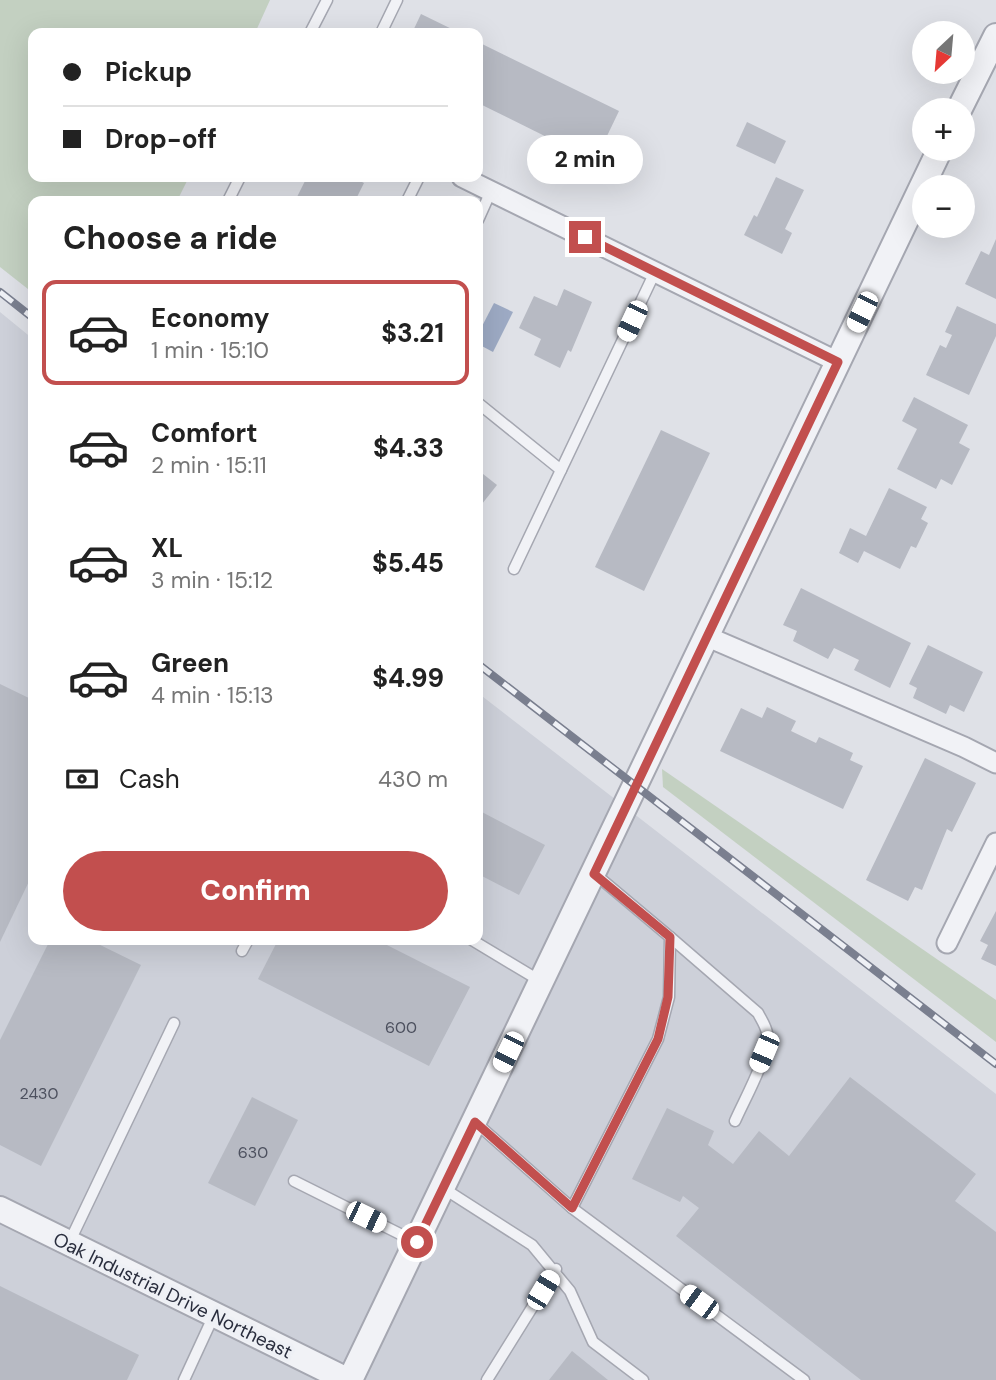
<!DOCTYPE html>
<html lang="en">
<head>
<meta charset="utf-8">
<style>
  body { margin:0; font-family:"DM Sans",sans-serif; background:#f2f2f2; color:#222; height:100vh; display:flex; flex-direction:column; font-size:26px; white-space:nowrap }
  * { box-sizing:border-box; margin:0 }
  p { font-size:23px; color:#767676 }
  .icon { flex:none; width:38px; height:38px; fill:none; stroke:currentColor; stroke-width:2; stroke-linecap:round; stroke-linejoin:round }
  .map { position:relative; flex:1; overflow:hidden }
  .sheet { position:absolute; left:28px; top:196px; width:455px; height:749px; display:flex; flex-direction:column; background:#fff; border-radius:14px; box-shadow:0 7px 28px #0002 }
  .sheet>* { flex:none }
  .top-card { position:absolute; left:28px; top:28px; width:455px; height:154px; border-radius:14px; box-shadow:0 7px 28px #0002; display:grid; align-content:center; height:154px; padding:0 35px; background:#fff }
  .needle { width:46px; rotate:206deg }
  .buttons { position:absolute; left:912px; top:21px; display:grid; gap:14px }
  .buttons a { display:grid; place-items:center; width:63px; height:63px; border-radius:50%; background:#fff; box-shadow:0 7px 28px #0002; font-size:35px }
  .end { position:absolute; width:32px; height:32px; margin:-16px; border:9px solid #c24f4e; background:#fff; box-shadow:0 0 0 4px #fff }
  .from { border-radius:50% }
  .bubble { position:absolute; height:49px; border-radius:24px; background:#fff; box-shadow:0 7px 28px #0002; font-size:23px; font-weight:800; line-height:49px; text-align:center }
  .car { position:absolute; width:21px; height:42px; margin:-21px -10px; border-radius:9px; box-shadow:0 0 5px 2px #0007; background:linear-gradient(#fff 24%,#345 0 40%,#fff 0 76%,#345 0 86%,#fff 0) }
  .top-card b { display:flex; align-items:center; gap:24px; height:66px; font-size:26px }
  .top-card b+b { border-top:2px solid #e0e0e0 }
  .top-card i { width:18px; height:18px; background:#222 }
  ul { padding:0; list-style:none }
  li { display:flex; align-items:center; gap:21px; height:105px; margin:0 14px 10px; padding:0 21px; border:4px solid transparent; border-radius:14px }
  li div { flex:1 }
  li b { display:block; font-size:26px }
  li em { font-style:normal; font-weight:800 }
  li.current { border-color:#c24f4e }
  li>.icon { width:63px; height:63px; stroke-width:1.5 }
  h2 { padding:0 35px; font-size:32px; line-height:84px }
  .pay { display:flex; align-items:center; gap:18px; height:77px; padding:0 35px; font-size:26px }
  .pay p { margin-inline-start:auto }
  .button { display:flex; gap:14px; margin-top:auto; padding:14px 35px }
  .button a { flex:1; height:80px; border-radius:42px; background:#c24f4e; color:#fff; font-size:28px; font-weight:800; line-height:80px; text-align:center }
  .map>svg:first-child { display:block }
  .built { fill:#cdd0d9 }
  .green { fill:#c3d0c1 }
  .water { fill:#9daac4 }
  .building { fill:#b7bac3 }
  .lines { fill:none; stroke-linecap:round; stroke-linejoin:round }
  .service-casing { stroke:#a5a7b1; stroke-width:13 }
  .minor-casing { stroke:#a5a7b1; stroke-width:23 }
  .tertiary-casing { stroke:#a5a7b1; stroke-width:28 }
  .service { stroke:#f1f2f6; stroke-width:10 }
  .minor { stroke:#f1f2f6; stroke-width:19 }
  .tertiary { stroke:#f1f2f6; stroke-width:24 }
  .rail-casing { stroke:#7a7f8f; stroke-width:8 }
  .rail { stroke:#eef0f5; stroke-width:5; stroke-dasharray:16; stroke-linecap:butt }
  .route { stroke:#c24f4e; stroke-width:9 }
  .labels { text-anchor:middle; stroke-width:7; stroke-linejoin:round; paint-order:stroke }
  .number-label { font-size:16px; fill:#4c505e }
  .street-label { font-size:19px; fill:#292d3d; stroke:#eef0f5 }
</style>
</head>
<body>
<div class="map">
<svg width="996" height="1380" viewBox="0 0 996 1380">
  <rect width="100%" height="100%" fill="#dfe1e7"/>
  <polygon class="built" points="0,312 33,339 33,940 478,940 478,693 996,1094 996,1380 0,1380"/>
  <g class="green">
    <polygon points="0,0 270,0 255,33 33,33 33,177 189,177 177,201 33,201 33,293 0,267"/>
    <polygon points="662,769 996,1000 996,1042 663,787"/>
  </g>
  <polygon class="water" points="494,303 513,312 493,352 478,344 478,334"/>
  <g class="building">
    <polygon points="421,14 460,33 412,33"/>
    <polygon points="478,42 619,111 595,161 478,103"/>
    <polygon points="747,122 786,141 775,164 736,146"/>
    <polygon points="307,177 352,177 364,183 355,201 295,201"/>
    <polygon points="776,177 804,190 785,229 792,233 782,254 744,235 754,215 757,217"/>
    <polygon points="996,239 996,299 965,284 981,251 989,255"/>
    <polygon points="564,289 592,302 571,352 568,350 560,368 534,355 541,339 519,328 534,296 557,306"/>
    <polygon points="957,306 996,324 996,336 969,395 926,375 940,345 946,348 952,335 945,332"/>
    <polygon points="914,397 968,425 959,443 970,449 952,485 941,479 936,489 897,469 917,429 902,421"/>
    <polygon points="661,430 710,453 644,591 595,567"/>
    <polygon points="478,470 497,485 478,509"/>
    <polygon points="889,488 927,507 921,519 928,523 916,548 911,546 900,569 864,551 858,563 839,553 850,528 866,536"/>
    <polygon points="801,588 911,643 890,688 854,670 859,660 834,648 828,659 793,641 797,631 783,625"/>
    <polygon points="928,645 983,672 964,712 950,705 946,714 913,698 917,688 909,684"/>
    <polygon points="0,684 33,700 33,873 0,942"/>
    <polygon points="767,707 796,721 791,731 816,743 819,737 853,753 850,760 863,766 843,809 720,751 741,708 762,718"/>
    <polygon points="925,758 976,783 952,832 947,829 922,890 915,887 908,901 866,880"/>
    <polygon points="478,810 545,845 519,895 478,874"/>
    <polygon points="996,911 996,966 981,959 988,945 980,941"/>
    <polygon points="50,940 90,940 141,965 41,1166 0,1145 0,1040"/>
    <polygon points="278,940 377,940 470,987 429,1066 258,979"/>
    <polygon points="850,1077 976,1174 955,1201 996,1232 996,1380 861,1380 676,1236 699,1208 683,1196 680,1202 632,1179 667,1108 714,1131 708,1145 733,1164 759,1131 789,1156"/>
    <polygon points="252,1097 298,1120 255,1206 208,1183"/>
    <polygon points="0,1286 139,1355 127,1380 0,1380"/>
    <polygon points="572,1351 608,1380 549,1380"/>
  </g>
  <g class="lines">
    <defs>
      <g id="service">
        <polyline points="310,33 327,0"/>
        <polyline points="381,33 397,0"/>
        <polyline points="228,201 240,177"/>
        <polyline points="407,201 419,177"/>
        <polyline points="478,220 491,191"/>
        <polyline points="478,403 561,470"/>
        <polyline points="514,569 655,272"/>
        <path d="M670 937 758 1013C761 1019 766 1026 767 1033 769 1057 745 1098 735 1121"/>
        <polyline points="472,940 542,982"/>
        <polyline points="242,951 248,940"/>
        <polyline points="475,1122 572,1208 658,1039 669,997 670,937 595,874"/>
        <polyline points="294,1181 416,1242"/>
        <polyline points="443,1188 532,1245 570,1291 593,1342 643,1380"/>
        <polyline points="572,1208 804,1380"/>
        <polyline points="69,1243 174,1023"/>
        <polyline points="184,1380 214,1315"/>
        <polyline points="487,1380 556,1269"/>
      </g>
      <g id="minor">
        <polyline points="462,177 838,362"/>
        <polyline points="708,637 964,747 996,763"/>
        <polyline points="947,943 996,843"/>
      </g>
      <g id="tertiary">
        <polyline points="959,110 996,36"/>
        <polyline points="0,1209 347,1380"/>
        <polyline points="350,1380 940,149"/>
      </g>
    </defs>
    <use href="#service" class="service-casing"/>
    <use href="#minor" class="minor-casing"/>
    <use href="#tertiary" class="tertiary-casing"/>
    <use href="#service" class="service"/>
    <use href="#minor" class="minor"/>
    <use href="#tertiary" class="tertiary"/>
    <defs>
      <g id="rail">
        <polyline points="0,292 33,318"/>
        <polyline points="478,664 996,1064"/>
      </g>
    </defs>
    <use href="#rail" class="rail-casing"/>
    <use href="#rail" class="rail"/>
  </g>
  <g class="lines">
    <polyline class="route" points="417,1242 475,1122 572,1208 658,1039 668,997 670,937 594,874 838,362 585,237"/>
  </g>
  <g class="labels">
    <g class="number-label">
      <text x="401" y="1033">600</text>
      <text x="39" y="1099">2430</text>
      <text x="253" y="1158">630</text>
    </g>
    <g class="street-label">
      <text transform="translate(173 1295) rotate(26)" y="7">Oak Industrial Drive Northeast</text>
    </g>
  </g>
</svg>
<div class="buttons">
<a><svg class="needle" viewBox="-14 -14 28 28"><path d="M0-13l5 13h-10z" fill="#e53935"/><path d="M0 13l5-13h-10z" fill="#767676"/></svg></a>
<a>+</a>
<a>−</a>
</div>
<i class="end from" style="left:417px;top:1242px"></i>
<i class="end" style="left:585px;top:237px"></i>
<div class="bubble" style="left:527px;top:135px;width:116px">2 min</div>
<i class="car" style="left:862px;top:312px;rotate:206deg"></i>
<i class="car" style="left:632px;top:321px;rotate:205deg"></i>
<i class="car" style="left:508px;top:1052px;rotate:206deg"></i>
<i class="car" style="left:764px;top:1052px;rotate:203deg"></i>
<i class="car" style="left:366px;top:1217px;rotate:116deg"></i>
<i class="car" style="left:543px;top:1290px;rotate:31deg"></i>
<i class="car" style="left:699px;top:1302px;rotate:306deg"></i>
<div class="top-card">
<b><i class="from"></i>Pickup</b>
<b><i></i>Drop-off</b>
</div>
<section class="sheet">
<h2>Choose a ride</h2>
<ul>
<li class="current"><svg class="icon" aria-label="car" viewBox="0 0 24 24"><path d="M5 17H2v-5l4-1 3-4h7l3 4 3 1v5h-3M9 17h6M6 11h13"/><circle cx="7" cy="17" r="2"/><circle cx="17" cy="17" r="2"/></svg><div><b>Economy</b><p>1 min · 15:10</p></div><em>$3.21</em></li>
<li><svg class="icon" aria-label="car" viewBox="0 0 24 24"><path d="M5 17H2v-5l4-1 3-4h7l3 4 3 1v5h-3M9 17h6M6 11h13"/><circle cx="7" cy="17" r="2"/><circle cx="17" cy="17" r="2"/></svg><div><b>Comfort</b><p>2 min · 15:11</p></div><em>$4.33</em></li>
<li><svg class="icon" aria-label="car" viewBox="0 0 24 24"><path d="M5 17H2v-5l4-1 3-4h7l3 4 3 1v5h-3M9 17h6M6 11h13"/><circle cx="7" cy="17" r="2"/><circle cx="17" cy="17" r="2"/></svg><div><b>XL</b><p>3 min · 15:12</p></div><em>$5.45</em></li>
<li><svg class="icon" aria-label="car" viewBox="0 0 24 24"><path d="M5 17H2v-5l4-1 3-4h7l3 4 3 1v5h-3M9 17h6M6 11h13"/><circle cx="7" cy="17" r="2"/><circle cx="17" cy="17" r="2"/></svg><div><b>Green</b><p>4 min · 15:13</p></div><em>$4.99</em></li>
</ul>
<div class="pay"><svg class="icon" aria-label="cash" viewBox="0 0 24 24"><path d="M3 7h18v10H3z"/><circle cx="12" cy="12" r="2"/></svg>Cash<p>430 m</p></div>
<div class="button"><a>Confirm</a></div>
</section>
</div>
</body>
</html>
